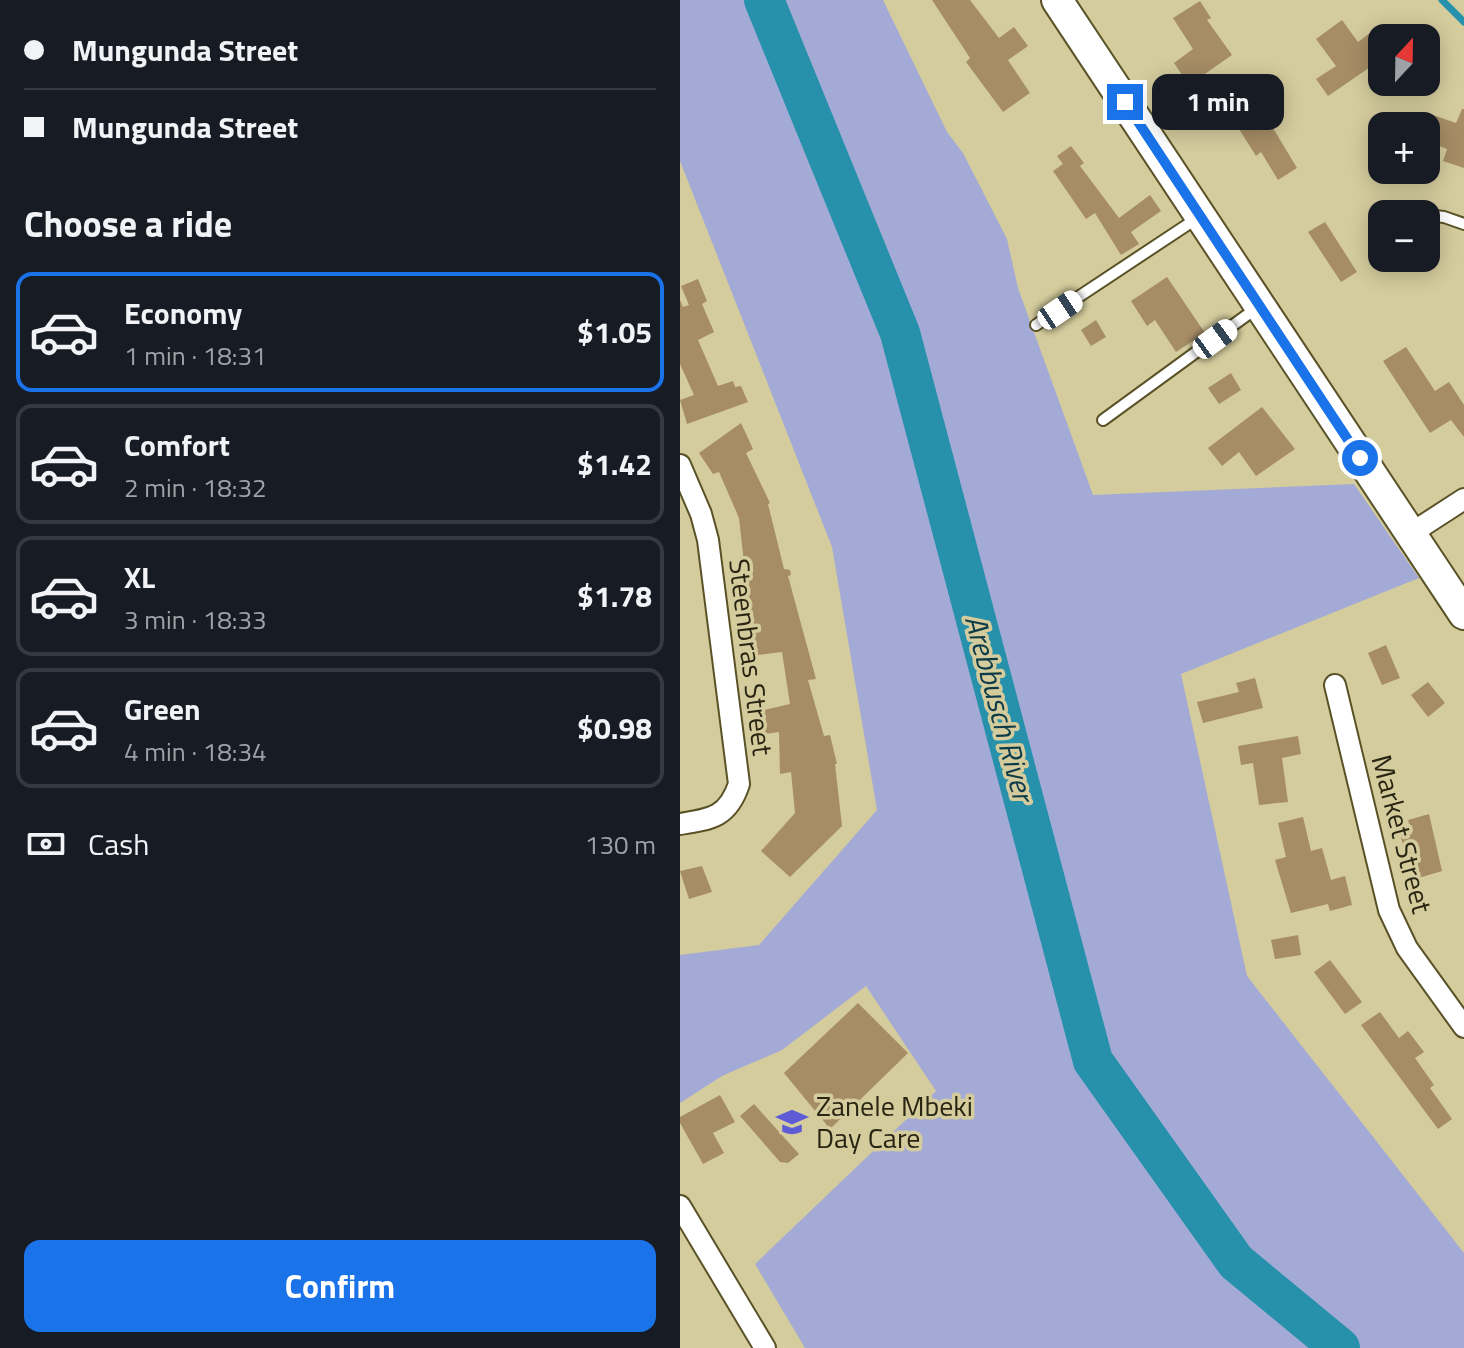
<!DOCTYPE html>
<html lang="en">
<head>
<meta charset="utf-8">
<style>
  body { margin:0; font-family:"Titillium Web",sans-serif; background:#242831; color:#f1f3f6; height:100vh; display:flex; flex-direction:column; font-size:30px; white-space:nowrap }
  * { box-sizing:border-box; margin:0 }
  p { font-size:26px; color:#9ea1a6 }
  .icon { flex:none; width:44px; height:44px; fill:none; stroke:currentColor; stroke-width:2; stroke-linecap:round; stroke-linejoin:round }
  .map { position:relative; flex:1; overflow:hidden }
  .drawer { display:flex; flex-direction:column; background:#171b24; width:680px }
  .drawer>* { flex:none }
  .hud { display:grid; align-content:center; height:176px; padding:0 24px; background:#171b24 }
  .needle { width:52px; rotate:22deg }
  .tools { position:absolute; left:688px; top:24px; display:grid; gap:16px }
  .tools a { display:grid; place-items:center; width:72px; height:72px; border-radius:16px; background:#171b24; box-shadow:0 4px 20px #0003; font-size:40px }
  .end { position:absolute; width:36px; height:36px; margin:-18px; border:10px solid #1a73e8; background:#fff; box-shadow:0 0 0 4px #fff }
  .from { border-radius:50% }
  .bubble { position:absolute; height:56px; border-radius:16px; background:#171b24; box-shadow:0 4px 20px #0003; font-size:26px; font-weight:700; line-height:56px; text-align:center }
  .car { position:absolute; width:24px; height:48px; margin:-24px -12px; border-radius:10px; box-shadow:0 0 6px 2px #0007; background:linear-gradient(#fff 24%,#345 0 40%,#fff 0 76%,#345 0 86%,#fff 0) }
  .hud b { display:flex; align-items:center; gap:28px; height:76px; font-size:30px }
  .hud b+b { border-top:2px solid #363941 }
  .hud i { width:20px; height:20px; background:#f1f3f6 }
  ul { padding:0; list-style:none }
  li { display:flex; align-items:center; gap:24px; height:120px; margin:0 16px 12px; padding:0 8px; border:4px solid #363941; border-radius:16px }
  li div { flex:1 }
  li b { display:block; font-size:30px }
  li em { font-style:normal; font-weight:700 }
  li.on { border-color:#1a73e8 }
  li>.icon { width:72px; height:72px; stroke-width:1.5 }
  h2 { padding:0 24px; font-size:36px; line-height:96px }
  .pay { display:flex; align-items:center; gap:20px; height:88px; padding:0 24px; font-size:30px }
  .pay p { margin-inline-start:auto }
  .action { display:flex; gap:16px; margin-top:auto; padding:16px 24px }
  .action a { flex:1; height:92px; border-radius:16px; background:#1a73e8; color:#fff; font-size:32px; font-weight:700; line-height:92px; text-align:center }
  main { display:flex; flex:1; min-height:0 }
  .map>svg:first-child { display:block }
  .green { fill:#a4aad6 }
  .lines { fill:none; stroke-linecap:round; stroke-linejoin:round }
  .stream { stroke:#2791ac; stroke-width:7 }
  .river { stroke:#2791ac; stroke-width:40 }
  .building { fill:#a68d66 }
  .lane-casing { stroke:#5a5227; stroke-width:14 }
  .street-casing { stroke:#5a5227; stroke-width:24 }
  .secondary-casing { stroke:#5a5227; stroke-width:34 }
  .lane { stroke:#fff; stroke-width:10 }
  .street { stroke:#fff; stroke-width:20 }
  .secondary { stroke:#fff; stroke-width:30 }
  .route { stroke:#1a73e8; stroke-width:10 }
  .labels { text-anchor:middle; stroke-width:7; stroke-linejoin:round; paint-order:stroke }
  .street-label { font-size:28px; fill:#292513; stroke:#d4cc9d }
  .poi-label { font-size:28px; fill:#292513; stroke:#d4cc9d; text-anchor:start }
  .water-label { font-size:30px; font-style:italic; fill:#0d3b47; stroke:#d4cc9d }
</style>
</head>
<body>
<main>
<section class="drawer">
<div class="hud">
<b><i class="from"></i>Mungunda Street</b>
<b><i></i>Mungunda Street</b>
</div>
<h2>Choose a ride</h2>
<ul>
<li class="on"><svg class="icon" aria-label="car" viewBox="0 0 24 24"><path d="M5 17H2v-5l4-1 3-4h7l3 4 3 1v5h-3M9 17h6M6 11h13"/><circle cx="7" cy="17" r="2"/><circle cx="17" cy="17" r="2"/></svg><div><b>Economy</b><p>1 min · 18:31</p></div><em>$1.05</em></li>
<li><svg class="icon" aria-label="car" viewBox="0 0 24 24"><path d="M5 17H2v-5l4-1 3-4h7l3 4 3 1v5h-3M9 17h6M6 11h13"/><circle cx="7" cy="17" r="2"/><circle cx="17" cy="17" r="2"/></svg><div><b>Comfort</b><p>2 min · 18:32</p></div><em>$1.42</em></li>
<li><svg class="icon" aria-label="car" viewBox="0 0 24 24"><path d="M5 17H2v-5l4-1 3-4h7l3 4 3 1v5h-3M9 17h6M6 11h13"/><circle cx="7" cy="17" r="2"/><circle cx="17" cy="17" r="2"/></svg><div><b>XL</b><p>3 min · 18:33</p></div><em>$1.78</em></li>
<li><svg class="icon" aria-label="car" viewBox="0 0 24 24"><path d="M5 17H2v-5l4-1 3-4h7l3 4 3 1v5h-3M9 17h6M6 11h13"/><circle cx="7" cy="17" r="2"/><circle cx="17" cy="17" r="2"/></svg><div><b>Green</b><p>4 min · 18:34</p></div><em>$0.98</em></li>
</ul>
<div class="pay"><svg class="icon" aria-label="cash" viewBox="0 0 24 24"><path d="M3 7h18v10H3z"/><circle cx="12" cy="12" r="2"/></svg>Cash<p>130 m</p></div>
<div class="action"><a>Confirm</a></div>
</section>
<div class="map">
<svg width="784" height="1348" viewBox="0 0 784 1348">
  <rect width="100%" height="100%" fill="#d4cc9d"/>
  <g class="green">
    <polygon points="0,0 82,0 218,335 411,1062 555,1262 658,1348 125,1348 75,1264 256,1091 186,986 102,1050 42,1076 0,1103 0,955 79,945 197,810 152,547 0,161"/>
    <polygon points="84,0 203,0 267,132 283,153 327,239 338,288 413,495 674,484 739,578 501,674 567,976 784,1253 784,1348 660,1348 556,1262 413,1061 220,333"/>
  </g>
  <g class="lines">
    <polyline class="stream" points="762,0 784,22"/>
    <polyline class="river" points="84,0 220,333 413,1061 556,1262 660,1348"/>
  </g>
  <g class="building">
    <polygon points="252,0 290,0 319,38 334,27 348,46 328,60 350,93 323,112 286,62 290,58"/>
    <polygon points="520,1 531,18 527,20 552,55 509,85 494,63 513,49 493,18"/>
    <polygon points="662,20 678,42 702,24 702,59 648,96 636,79 656,66 636,39"/>
    <polygon points="782,109 784,109 784,168 763,161 767,149 746,141 746,126 750,114 776,123"/>
    <polygon points="584,113 617,168 598,180 581,152 576,156 559,129"/>
    <polygon points="391,146 404,163 400,166 439,218 470,195 481,211 451,232 459,244 441,255 415,213 406,219 373,171 383,164 377,156"/>
    <polygon points="645,222 677,272 661,282 628,232"/>
    <polygon points="487,277 525,333 496,352 475,320 467,326 451,301"/>
    <polygon points="18,279 27,301 22,304 34,332 18,340 38,386 53,381 55,387 61,386 68,402 7,424 0,400 14,395 0,364 0,300 3,307 9,305 1,286"/>
    <polygon points="416,320 426,337 411,346 401,330"/>
    <polygon points="726,347 755,391 769,382 784,405 784,437 771,420 750,433 703,361"/>
    <polygon points="551,373 561,390 539,404 528,388"/>
    <polygon points="582,407 615,449 576,476 559,452 542,466 528,448"/>
    <polygon points="61,423 73,449 66,453 90,503 88,504 104,569 110,570 111,575 108,576 136,679 128,680 144,736 150,735 157,764 155,764 162,826 110,877 81,851 115,813 111,772 100,774 99,732 79,735 76,712 110,704 102,652 63,657 59,630 69,629 69,589 56,593 52,572 65,572 59,518 39,472 33,474 19,453"/>
    <polygon points="706,645 720,678 702,685 688,653"/>
    <polygon points="575,678 583,708 523,723 517,702 559,692 556,683"/>
    <polygon points="748,682 765,703 748,717 731,695"/>
    <polygon points="618,736 621,754 602,758 608,802 579,805 573,763 561,765 558,746"/>
    <polygon points="749,814 762,871 732,880 721,837 732,834 728,820"/>
    <polygon points="623,817 631,851 642,848 651,880 665,876 672,905 650,911 648,904 611,913 595,860 606,857 598,823"/>
    <polygon points="22,866 32,892 9,899 0,871"/>
    <polygon points="618,935 621,955 595,959 591,940"/>
    <polygon points="650,960 682,1002 665,1014 634,972"/>
    <polygon points="178,1003 228,1053 150,1129 104,1073"/>
    <polygon points="700,1012 719,1038 728,1031 744,1052 735,1058 754,1085 750,1088 772,1119 758,1129 681,1025"/>
    <polygon points="40,1095 55,1122 33,1133 44,1153 23,1164 0,1123 0,1117"/>
    <polygon points="74,1104 119,1154 108,1163 100,1162 60,1116"/>
  </g>
  <g class="lines">
    <defs>
      <g id="lane">
        <polyline points="721,212 741,214"/>
        <polyline points="746,215 764,217 784,224"/>
        <polyline points="356,325 519,217"/>
        <polyline points="423,420 578,307"/>
      </g>
      <g id="street">
        <path d="M0 465 21 514 28 540 59 784C48 817 32 819 0 824"/>
        <polyline points="730,534 784,499"/>
        <polyline points="655,685 709,910 727,948 784,1027"/>
        <polyline points="0,1206 85,1348"/>
      </g>
      <polyline id="secondary" points="377,0 784,614"/>
    </defs>
    <use href="#lane" class="lane-casing"/>
    <use href="#street" class="street-casing"/>
    <use href="#secondary" class="secondary-casing"/>
    <use href="#lane" class="lane"/>
    <use href="#street" class="street"/>
    <use href="#secondary" class="secondary"/>
  </g>
  <g class="lines">
    <polyline class="route" points="445,102 680,458"/>
  </g>
  <defs>
    <symbol id="school-bare" viewBox="-9 -9 18 18"><path d="M0-5L7-2L0 1L-7-2ZM-4 1L0 2.5L4 1V4Q0 6-4 4Z" fill="#5e5cd5" stroke="#d4cc9d" stroke-width="2.5" paint-order="stroke"/></symbol>
  </defs>
  <g fill-rule="evenodd">
    <use href="#school-bare" x="90" y="1100" width="44" height="44"/>
  </g>
  <g class="labels">
    <g class="street-label">
      <text transform="translate(71 657) rotate(83)" y="10">Steenbras Street</text>
      <text transform="translate(722 834) rotate(75)" y="10">Market Street</text>
    </g>
    <g class="poi-label">
      <text x="136" y="1116">Zanele Mbeki<tspan x="136" dy="32">Day Care</tspan></text>
    </g>
    <g class="water-label">
      <text transform="translate(319 708) rotate(75)" y="10">Arebbusch River</text>
    </g>
  </g>
</svg>
<div class="tools">
<a><svg class="needle" viewBox="-14 -14 28 28"><path d="M0-13l5 13h-10z" fill="#e53935"/><path d="M0 13l5-13h-10z" fill="#9ea1a6"/></svg></a>
<a>+</a>
<a>−</a>
</div>
<i class="end from" style="left:680px;top:458px"></i>
<i class="end" style="left:445px;top:102px"></i>
<div class="bubble" style="left:472px;top:74px;width:132px">1 min</div>
<i class="car" style="left:380px;top:310px;rotate:56deg"></i>
<i class="car" style="left:535px;top:339px;rotate:54deg"></i>
</div>
</main>
</body>
</html>
